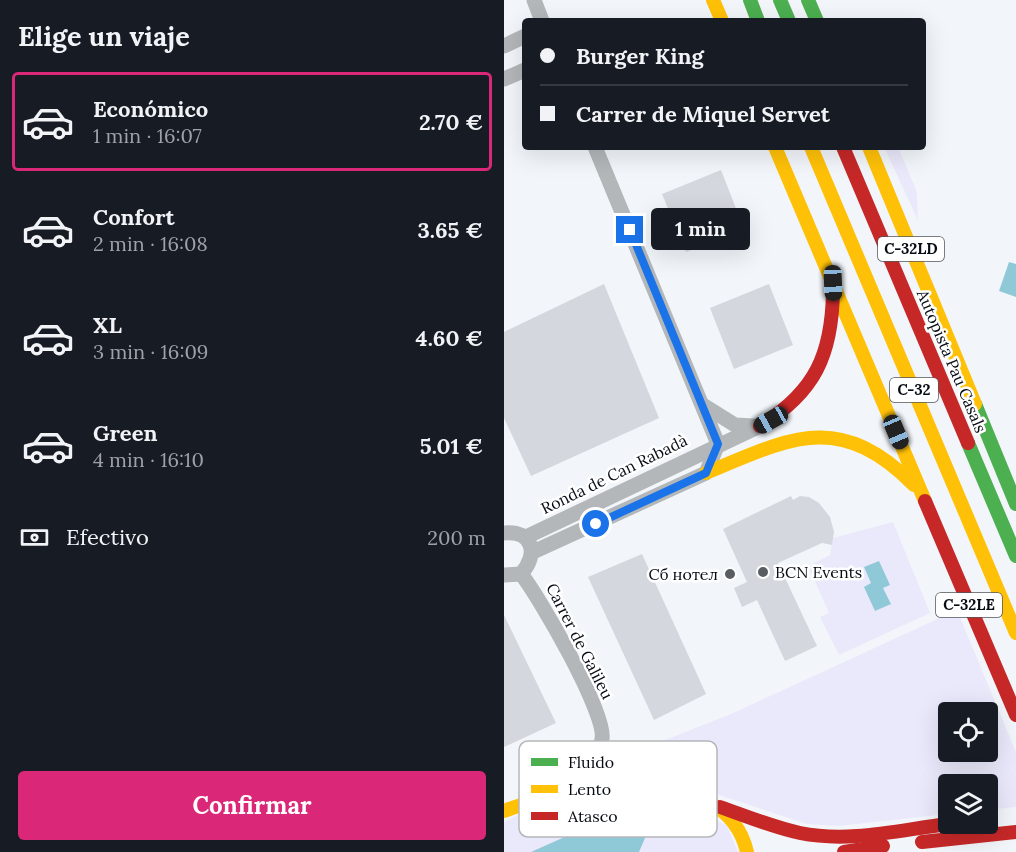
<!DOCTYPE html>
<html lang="es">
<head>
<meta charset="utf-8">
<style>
  body { margin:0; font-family:Lora,serif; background:#242831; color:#f1f3f6; height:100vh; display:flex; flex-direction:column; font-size:22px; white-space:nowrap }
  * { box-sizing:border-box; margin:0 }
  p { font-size:20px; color:#9ea1a6 }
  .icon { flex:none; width:33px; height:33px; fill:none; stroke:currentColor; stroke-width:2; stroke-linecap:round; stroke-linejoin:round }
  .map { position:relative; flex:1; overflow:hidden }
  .side { display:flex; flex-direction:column; background:#171b24; width:504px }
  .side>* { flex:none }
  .guide { position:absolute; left:18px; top:18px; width:404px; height:132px; border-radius:6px; box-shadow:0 6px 24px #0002; display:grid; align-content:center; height:132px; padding:0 18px; background:#171b24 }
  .controls { position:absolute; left:434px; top:702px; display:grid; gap:12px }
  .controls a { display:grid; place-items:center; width:60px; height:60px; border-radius:6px; background:#171b24; box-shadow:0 6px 24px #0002; font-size:30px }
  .end { position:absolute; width:27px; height:27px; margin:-14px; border:8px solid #1a73e8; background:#fff; box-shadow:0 0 0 3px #fff }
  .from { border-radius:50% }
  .bubble { position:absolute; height:42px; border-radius:6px; background:#171b24; box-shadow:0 6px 24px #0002; font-size:20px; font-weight:700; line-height:42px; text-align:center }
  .car { position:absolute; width:18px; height:36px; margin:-18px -9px; border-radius:8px; box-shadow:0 0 4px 2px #0007; background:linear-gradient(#222 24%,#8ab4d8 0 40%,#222 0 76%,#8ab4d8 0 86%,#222 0) }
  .guide b { display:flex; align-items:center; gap:21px; height:57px; font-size:22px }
  .guide b+b { border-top:2px solid #363941 }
  .guide i { width:15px; height:15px; background:#f1f3f6 }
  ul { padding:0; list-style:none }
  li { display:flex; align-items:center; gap:18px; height:99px; margin:0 12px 9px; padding:0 6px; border:3px solid transparent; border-radius:6px }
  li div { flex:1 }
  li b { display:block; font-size:22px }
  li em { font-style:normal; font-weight:700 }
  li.on { border-color:#db2777 }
  li>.icon { width:54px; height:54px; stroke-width:1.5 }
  h2 { padding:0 18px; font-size:27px; line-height:72px }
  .pay { display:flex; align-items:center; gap:15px; height:66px; padding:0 18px; font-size:22px }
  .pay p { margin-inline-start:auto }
  .primary-button { display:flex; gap:12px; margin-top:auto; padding:12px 18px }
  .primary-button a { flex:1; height:69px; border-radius:6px; background:#db2777; color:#fff; font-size:24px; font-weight:700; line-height:69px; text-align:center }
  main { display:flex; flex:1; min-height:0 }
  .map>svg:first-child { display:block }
  .green { fill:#eae9fb; fill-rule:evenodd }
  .water { fill:#8fc9d8 }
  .building { fill:#d4d7dd }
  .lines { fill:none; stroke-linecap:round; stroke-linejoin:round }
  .street { stroke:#b3b7b9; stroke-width:15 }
  .fast { stroke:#4caf50; stroke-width:14 }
  .slow { stroke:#ffc107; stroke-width:14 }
  .jam { stroke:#c62828; stroke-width:14 }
  .route { stroke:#1a73e8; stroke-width:8 }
  .poi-dot { fill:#595e64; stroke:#fff; stroke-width:2 }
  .labels { text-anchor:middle; stroke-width:5; stroke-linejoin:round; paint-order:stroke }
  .shield { fill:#fff; stroke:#51555a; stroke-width:1.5 }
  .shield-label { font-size:15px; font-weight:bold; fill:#070c13 }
  .street-label { font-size:16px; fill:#070c13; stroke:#fff }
  .poi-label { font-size:16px; fill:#070c13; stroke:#fff; text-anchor:start }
  .key { fill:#fff; stroke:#b5b6b8; stroke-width:1.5 }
  .key-label { font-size:16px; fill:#070c13 }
</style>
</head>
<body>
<main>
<section class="side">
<h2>Elige un viaje</h2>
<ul>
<li class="on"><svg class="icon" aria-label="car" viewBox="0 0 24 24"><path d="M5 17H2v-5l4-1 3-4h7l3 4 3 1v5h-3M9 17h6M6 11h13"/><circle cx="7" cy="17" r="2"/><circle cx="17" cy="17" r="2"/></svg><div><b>Económico</b><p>1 min · 16:07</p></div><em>2.70 €</em></li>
<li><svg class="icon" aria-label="car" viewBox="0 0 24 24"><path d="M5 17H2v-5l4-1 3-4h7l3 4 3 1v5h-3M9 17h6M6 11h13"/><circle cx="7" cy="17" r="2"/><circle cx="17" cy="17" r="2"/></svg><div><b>Confort</b><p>2 min · 16:08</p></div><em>3.65 €</em></li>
<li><svg class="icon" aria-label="car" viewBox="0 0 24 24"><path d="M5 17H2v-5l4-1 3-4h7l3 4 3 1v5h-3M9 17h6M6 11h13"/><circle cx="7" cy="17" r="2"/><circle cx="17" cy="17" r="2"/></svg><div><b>XL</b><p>3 min · 16:09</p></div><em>4.60 €</em></li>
<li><svg class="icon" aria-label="car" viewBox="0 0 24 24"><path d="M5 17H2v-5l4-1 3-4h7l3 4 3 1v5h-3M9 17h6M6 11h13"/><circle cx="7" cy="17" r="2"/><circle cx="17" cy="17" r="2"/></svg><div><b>Green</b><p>4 min · 16:10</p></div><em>5.01 €</em></li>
</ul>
<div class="pay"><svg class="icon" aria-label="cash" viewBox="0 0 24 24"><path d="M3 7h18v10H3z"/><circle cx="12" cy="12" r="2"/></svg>Efectivo<p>200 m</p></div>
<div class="primary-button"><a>Confirmar</a></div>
</section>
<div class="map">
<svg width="512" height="852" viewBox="0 0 512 852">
  <rect width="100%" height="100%" fill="#f2f6fa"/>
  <g class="green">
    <polygon points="380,147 394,147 413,192 414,220"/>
    <polygon points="389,522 426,613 335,655 316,617 325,613 304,566 326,555 329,538"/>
    <path d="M453 610 512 752V807L483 810V784H444V814L334 826 303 824 197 789 145 777 117 776 118 757 227 714ZM444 712H483V752H444Z"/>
    <polygon points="108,795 180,802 223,826 234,852 0,852 0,822 24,810"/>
  </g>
  <g class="water">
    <polygon points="505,262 512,264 512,297 495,291"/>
    <polygon points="375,561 386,585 379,588 387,604 371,611 360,587 367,583 360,567"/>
    <polygon points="93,816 143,817 141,838 135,852 27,852 74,831"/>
  </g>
  <g class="building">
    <polygon points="217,170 240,229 182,252 158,194"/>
    <polygon points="100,284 155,418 27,476 0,418 0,332"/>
    <polygon points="265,284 289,345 230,369 206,308"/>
    <polygon points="287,496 289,500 296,496 305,497 315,503 326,517 330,532 328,545 318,543 274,563 313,646 281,661 253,600 238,607 230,588 243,582 219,529"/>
    <polygon points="138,554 202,694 150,720 84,577"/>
    <polygon points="0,615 52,723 0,747"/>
  </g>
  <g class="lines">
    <g class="street">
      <polyline points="30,0 38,21"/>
      <polyline points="0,46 21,36"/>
      <polyline points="0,79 21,70"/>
      <polyline points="199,405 231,425 250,426"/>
      <path d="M0 533C29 530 35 554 17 574L0 575"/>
      <polyline points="22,537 256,426"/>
      <polyline points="29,552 202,473 214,444 91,147"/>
      <path d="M17 574C35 596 103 714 98 739 94 761 82 775 69 791"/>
    </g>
    <g class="fast">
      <polyline points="246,0 254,21"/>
      <polyline points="276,0 285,21"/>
      <polyline points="304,0 313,21"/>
      <polyline points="471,404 512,504"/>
      <polyline points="464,443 512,556"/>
    </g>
    <g class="slow">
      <polyline points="209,0 218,21"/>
      <polyline points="271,147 421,501"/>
      <polyline points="307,147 512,633"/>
      <polyline points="365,147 471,404"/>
      <path d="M202 473C286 438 335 410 410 485"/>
      <path d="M0 811C65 786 221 758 243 852"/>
    </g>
    <g class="jam">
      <polyline points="339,147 464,443"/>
      <path d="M256 426C311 392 328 355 329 291"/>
      <polyline points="421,501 512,715"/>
      <path d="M216 807C242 816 268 827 296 833 345 843 395 830 444 824"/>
      <polyline points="418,842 512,832"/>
      <polyline points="340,852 379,846"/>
    </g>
  </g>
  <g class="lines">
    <polyline class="route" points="92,524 202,473 214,444 126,230"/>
  </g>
  <g class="poi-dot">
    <circle cx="259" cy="572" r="6"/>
    <circle cx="226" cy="574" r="6"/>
  </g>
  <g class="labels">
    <g class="shield">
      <rect x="374" y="237" width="66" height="24" rx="4.5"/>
      <rect x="386" y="378" width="48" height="24" rx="4.5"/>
      <rect x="432" y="593" width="66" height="24" rx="4.5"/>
    </g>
    <g class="shield-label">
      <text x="407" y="254">C-32LD</text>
      <text x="410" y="395">C-32</text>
      <text x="465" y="610">C-32LE</text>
    </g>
    <g class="street-label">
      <text transform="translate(448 361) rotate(67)" y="6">Autopista Pau Casals</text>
      <text transform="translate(110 474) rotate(-26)" y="6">Ronda de Can Rabadà</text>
      <text transform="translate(76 641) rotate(63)" y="6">Carrer de Galileu</text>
    </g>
    <g class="poi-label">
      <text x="271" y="578">BCN Events</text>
      <text x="214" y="580" text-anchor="end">Сб нотел</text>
    </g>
  </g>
  <rect x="15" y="741" width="198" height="96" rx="9" class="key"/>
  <rect x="27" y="758" width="27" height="8" fill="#4caf50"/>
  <rect x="27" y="785" width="27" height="8" fill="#ffc107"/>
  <rect x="27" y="812" width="27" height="8" fill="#c62828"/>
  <g class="key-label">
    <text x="64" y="768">Fluido</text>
    <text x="64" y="795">Lento</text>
    <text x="64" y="822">Atasco</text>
  </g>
</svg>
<div class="controls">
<a><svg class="icon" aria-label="locate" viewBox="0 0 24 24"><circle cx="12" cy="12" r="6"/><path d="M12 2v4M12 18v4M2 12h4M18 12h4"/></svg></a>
<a><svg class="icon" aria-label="layers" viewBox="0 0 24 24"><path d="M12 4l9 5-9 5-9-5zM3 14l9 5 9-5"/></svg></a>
</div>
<i class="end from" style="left:92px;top:524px"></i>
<i class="end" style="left:126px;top:230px"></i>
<div class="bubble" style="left:147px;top:208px;width:99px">1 min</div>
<i class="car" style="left:329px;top:283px;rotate:178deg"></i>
<i class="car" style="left:267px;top:420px;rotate:241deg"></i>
<i class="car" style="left:392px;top:432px;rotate:157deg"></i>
<div class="guide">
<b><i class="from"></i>Burger King</b>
<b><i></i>Carrer de Miquel Servet</b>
</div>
</div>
</main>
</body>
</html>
